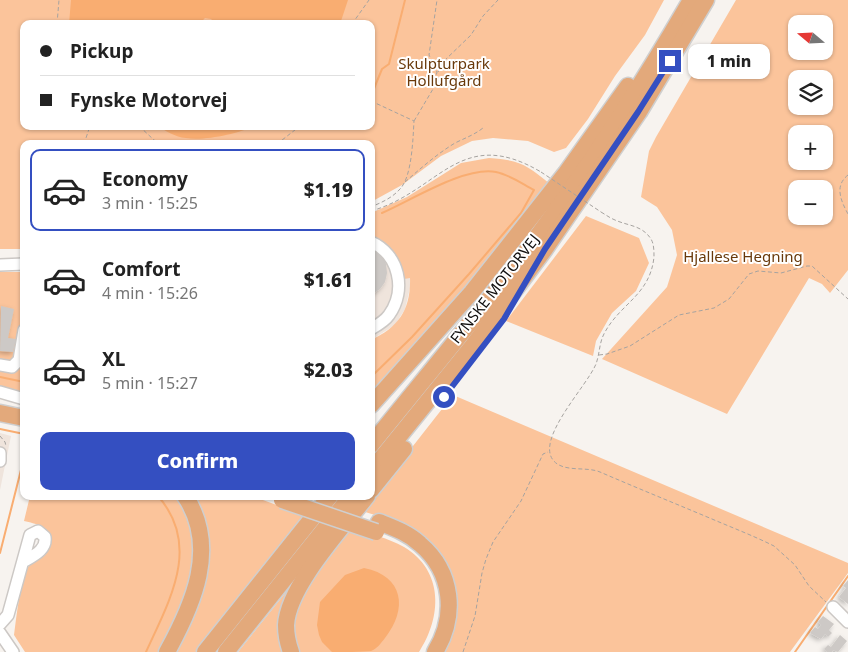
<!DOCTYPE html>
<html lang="en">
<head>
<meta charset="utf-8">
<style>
  body { margin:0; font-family:"Noto Sans",sans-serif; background:#f6f6f6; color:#222; height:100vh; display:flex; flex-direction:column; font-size:19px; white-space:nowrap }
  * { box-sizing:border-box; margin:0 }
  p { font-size:16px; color:#767676 }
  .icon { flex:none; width:28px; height:28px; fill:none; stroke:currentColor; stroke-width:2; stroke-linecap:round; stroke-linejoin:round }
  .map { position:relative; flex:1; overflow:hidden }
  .details { position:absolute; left:20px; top:140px; width:355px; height:360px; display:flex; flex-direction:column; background:#fff; border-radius:10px; box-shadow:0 1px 4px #0004 }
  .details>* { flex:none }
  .banner { position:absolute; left:20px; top:20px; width:355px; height:110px; border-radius:10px; box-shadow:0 1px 4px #0004; display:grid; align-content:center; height:110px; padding:0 20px; background:#fff }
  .needle { width:32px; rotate:289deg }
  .fabs { position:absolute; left:788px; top:15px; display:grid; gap:10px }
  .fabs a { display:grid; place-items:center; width:45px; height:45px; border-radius:10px; background:#fff; box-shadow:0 1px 4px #0004; font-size:25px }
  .end { position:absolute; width:22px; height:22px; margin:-11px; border:6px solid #344fc1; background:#fff; box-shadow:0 0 0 2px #fff }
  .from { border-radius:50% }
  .bubble { position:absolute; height:35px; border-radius:10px; background:#fff; box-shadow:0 1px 4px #0004; font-size:16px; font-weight:800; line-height:35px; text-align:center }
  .banner b { display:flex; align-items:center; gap:18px; height:48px; font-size:19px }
  .banner b+b { border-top:1px solid #e0e0e0 }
  .banner i { width:12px; height:12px; background:#222 }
  ul { padding:9px 0 0; list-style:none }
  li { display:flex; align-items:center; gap:15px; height:82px; margin:0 10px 8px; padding:0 10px; border:2px solid transparent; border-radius:10px }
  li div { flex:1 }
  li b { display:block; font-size:19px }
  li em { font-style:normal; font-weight:800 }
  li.current { border-color:#344fc1 }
  li>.icon { width:45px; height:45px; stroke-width:1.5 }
  .primary-button { display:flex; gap:10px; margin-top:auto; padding:10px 20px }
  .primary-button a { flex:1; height:58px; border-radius:10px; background:#344fc1; color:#fff; font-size:20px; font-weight:800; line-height:58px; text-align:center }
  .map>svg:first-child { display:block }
  .built { fill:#efe4dc }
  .green { fill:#fbc49b; fill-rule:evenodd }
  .water { fill:#f9ad71 }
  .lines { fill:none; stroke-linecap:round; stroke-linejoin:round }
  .stream { stroke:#f9ad71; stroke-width:2 }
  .building { fill:#cdc9c6; filter:url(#shadow) }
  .minor-casing { stroke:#ccc8c5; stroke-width:14 }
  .highway-casing { stroke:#cfcfcf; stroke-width:19 }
  .path { stroke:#a6a3a0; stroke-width:1; stroke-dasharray:4 2.5; stroke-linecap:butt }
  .minor { stroke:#fff; stroke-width:11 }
  .highway { stroke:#e3a97b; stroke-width:16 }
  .highway-bridge-casing { stroke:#cfcfcf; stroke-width:19; stroke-linecap:butt }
  .path-bridge { stroke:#a6a3a0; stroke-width:1; stroke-dasharray:4 2.5; stroke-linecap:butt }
  .highway-bridge { stroke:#e3a97b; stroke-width:16 }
  .route { stroke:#344fc1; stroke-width:6 }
  .labels { text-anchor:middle; stroke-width:4; stroke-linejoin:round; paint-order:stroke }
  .park-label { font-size:15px; fill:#69390a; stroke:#fff }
  .street-label { font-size:15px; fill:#110f0e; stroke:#fff }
</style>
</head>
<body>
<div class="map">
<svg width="848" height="652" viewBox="0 0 848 652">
  <defs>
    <filter id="shadow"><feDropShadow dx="-2" dy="2" stdDeviation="2.5" flood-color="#0004"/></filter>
  </defs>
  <rect width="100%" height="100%" fill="#f7f3ef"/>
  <g class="built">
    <polygon points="371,238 389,248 396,256 401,265 404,278 410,277 410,288 405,309 395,325 371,340"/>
    <polygon points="0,433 11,436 0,490"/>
  </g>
  <g class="green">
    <path d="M0 0H664L645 35 615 76 588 119 566 148 554 152 528 141 493 138 472 141 441 156 402 185 371 202V144H24V249H0ZM24 24H371V126H24Z"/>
    <path d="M736 0H848V270L830 293 822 284 809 278 727 414 602 359 667 287 677 255 672 230 657 207 641 197 649 151 656 137ZM796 24H824V51H796ZM796 79H824V106H796ZM796 134H824V161H796ZM796 189H824V216H796Z"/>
    <path d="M489 158C520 160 527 165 550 184L480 273 371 396V340C399 327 411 309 410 278L404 279C399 255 391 250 371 238V213L407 197 461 163Z"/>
    <polygon points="586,216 639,238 649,263 636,291 612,313 596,341 593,356 506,321"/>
    <polygon points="0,272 24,272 24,392 0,386"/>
    <path d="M453 395 848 563V573L790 652H443C447 643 452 633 455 624 462 589 448 553 419 533 403 522 381 517 362 511Z"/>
    <path d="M30 496H177C182 505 189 515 191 524 202 571 182 612 159 652H25L14 635C17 613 19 590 27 569 31 561 39 560 45 555 48 551 50 545 49 540 48 525 36 524 24 521Z"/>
    <polygon points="192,496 252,496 304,515 197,652 174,652 201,596 208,553 205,521"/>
    <path d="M350 527C368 533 388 538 404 547 444 571 442 617 419 652H297L291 626 300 593Z"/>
    <polygon points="294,582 287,652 238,652"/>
  </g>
  <g class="water">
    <polygon points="71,0 348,0 340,24 216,24 211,19 205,18 199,24 69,24"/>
    <path d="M157 126H254C238 134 204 141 186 138 175 137 166 131 157 126Z"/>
    <path d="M364 568C404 576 408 609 385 638 381 643 377 649 371 651 362 652 342 652 332 652L322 642 319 635 317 625 320 602 345 575Z"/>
  </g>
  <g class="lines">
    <g class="stream">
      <polyline points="371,96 382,69 389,64 405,0"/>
      <polyline points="0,377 24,382"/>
      <path d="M371 377 412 337 469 274 521 213 534 190C521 183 510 175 496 172 465 166 412 200 382 213"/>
      <polyline points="0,429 24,434"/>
      <polyline points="0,553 24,458"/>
      <path d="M146 652C169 601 202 546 158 496"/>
      <polyline points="795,652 848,576"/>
    </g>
  </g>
  <g class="building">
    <polygon points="371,247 383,256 386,264 387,273 385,282 380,289 371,295 371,278 373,274"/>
    <polygon points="1,306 14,309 8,338 16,339 13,352 0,351"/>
    <polygon points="848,580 848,604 839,597 846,588 843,586"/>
    <polygon points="823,616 834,624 829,630 832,633 828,637 825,634 821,639 810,633 815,627 818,629 821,625 818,622"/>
    <polygon points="840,635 847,641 838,652 833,650 832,652 827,652 824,649 828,645 831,647"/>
  </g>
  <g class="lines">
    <defs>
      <g id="minor">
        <path d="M371 242C399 254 407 290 389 315 385 321 378 325 371 329"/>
        <polyline points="0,265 24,264"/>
        <polyline points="0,365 12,367 19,360 24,330"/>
        <polyline points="0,392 24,399"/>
        <polyline points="0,453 0,461"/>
        <polyline points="833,607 848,622"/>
        <path d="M0 624 8 615 30 535 38 531 45 537C47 550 33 556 23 562"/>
        <polyline points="0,633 13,652"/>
      </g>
      <g id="highway">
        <polyline points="371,405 472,292 566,173 628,86"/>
        <polyline points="0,413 24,418"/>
        <path d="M371 445C432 369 495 295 552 216 602 147 648 74 691 0"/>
        <polyline points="371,471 474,344 545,249 639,112 706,0"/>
        <polyline points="371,490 404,449"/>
        <path d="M379 522C394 528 408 533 420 544 453 572 457 616 435 652"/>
        <path d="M167 652C193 605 219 547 185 496"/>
        <polyline points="205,652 330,496"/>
        <polyline points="226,652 351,496"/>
        <path d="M291 652C288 644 286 634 286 625 288 586 342 528 367 496"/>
      </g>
    </defs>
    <use href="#minor" class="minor-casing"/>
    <use href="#highway" class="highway-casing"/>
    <g class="path">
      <polyline points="57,24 59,0"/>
      <polyline points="352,24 369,0"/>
      <polyline points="438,72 444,61 471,35 483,16 498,0"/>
      <path d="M371 101 414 121C413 138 412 177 400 189 393 197 383 202 373 206V211"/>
      <polyline points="414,121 433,89 437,72 429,55 437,0"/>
      <polyline points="139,126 154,140 161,144"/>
      <polyline points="84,144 90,126"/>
      <polyline points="277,144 300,126"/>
      <path d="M848 175C834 186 841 201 848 214"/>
      <path d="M405 182C421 168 437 154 455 143 465 138 474 135 483 128"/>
      <path d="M371 211C439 192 460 124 541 172"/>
      <path d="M601 212C606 215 610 218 615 220 628 226 642 225 651 239 654 244 654 251 654 257 650 295 621 303 605 332 599 342 600 353 596 364 587 386 536 438 553 460 563 473 586 466 600 472 637 488 674 503 712 519 733 528 754 536 774 546L795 565 809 586 826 602"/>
      <polyline points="599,355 607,354 630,346 679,315 714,308 729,299 749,274 758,271 781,273 807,266 812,266 848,299"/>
      <polyline points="0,436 5,442 6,446"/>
      <polyline points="463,652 475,616 482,573 486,559 493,542 521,501 543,454 548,452"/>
    </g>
    <use href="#minor" class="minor"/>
    <use href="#highway" class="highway"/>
    <defs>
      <polyline id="highway-bridge" points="282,500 376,532"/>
    </defs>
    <use href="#highway-bridge" class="highway-bridge-casing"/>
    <polyline class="path-bridge" points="541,172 601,212"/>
    <use href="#highway-bridge" class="highway-bridge"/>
  </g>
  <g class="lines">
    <polyline class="route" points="444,397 504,319 545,249 638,112 670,61"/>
  </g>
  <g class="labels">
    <g class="park-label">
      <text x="444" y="69">Skulpturpark<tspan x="444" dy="17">Hollufgård</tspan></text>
      <text x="743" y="262">Hjallese Hegning</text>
    </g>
    <g class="street-label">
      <text transform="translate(495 289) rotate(-52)" y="5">FYNSKE MOTORVEJ</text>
    </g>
  </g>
</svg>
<div class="fabs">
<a><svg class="needle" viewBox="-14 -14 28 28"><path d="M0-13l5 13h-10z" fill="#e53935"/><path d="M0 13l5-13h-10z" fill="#767676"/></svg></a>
<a><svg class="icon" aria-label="layers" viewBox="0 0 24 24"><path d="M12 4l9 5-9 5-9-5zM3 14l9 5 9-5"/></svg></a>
<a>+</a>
<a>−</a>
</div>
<i class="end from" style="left:444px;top:397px"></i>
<i class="end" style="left:670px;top:61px"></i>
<div class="bubble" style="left:688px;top:44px;width:82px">1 min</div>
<div class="banner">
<b><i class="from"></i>Pickup</b>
<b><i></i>Fynske Motorvej</b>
</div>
<section class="details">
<ul>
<li class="current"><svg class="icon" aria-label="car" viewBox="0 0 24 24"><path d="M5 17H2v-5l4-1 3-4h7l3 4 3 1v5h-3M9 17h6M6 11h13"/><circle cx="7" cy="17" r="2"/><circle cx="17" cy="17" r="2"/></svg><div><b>Economy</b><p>3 min · 15:25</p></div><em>$1.19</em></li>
<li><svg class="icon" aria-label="car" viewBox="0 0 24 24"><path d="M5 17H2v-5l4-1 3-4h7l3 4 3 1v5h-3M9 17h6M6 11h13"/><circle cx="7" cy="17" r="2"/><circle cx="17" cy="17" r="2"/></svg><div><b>Comfort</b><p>4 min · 15:26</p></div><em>$1.61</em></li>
<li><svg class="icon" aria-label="car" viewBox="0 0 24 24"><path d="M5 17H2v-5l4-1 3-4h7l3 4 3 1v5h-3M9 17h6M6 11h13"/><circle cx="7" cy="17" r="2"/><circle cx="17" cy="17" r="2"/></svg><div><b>XL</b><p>5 min · 15:27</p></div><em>$2.03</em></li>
</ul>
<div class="primary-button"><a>Confirm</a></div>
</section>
</div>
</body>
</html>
